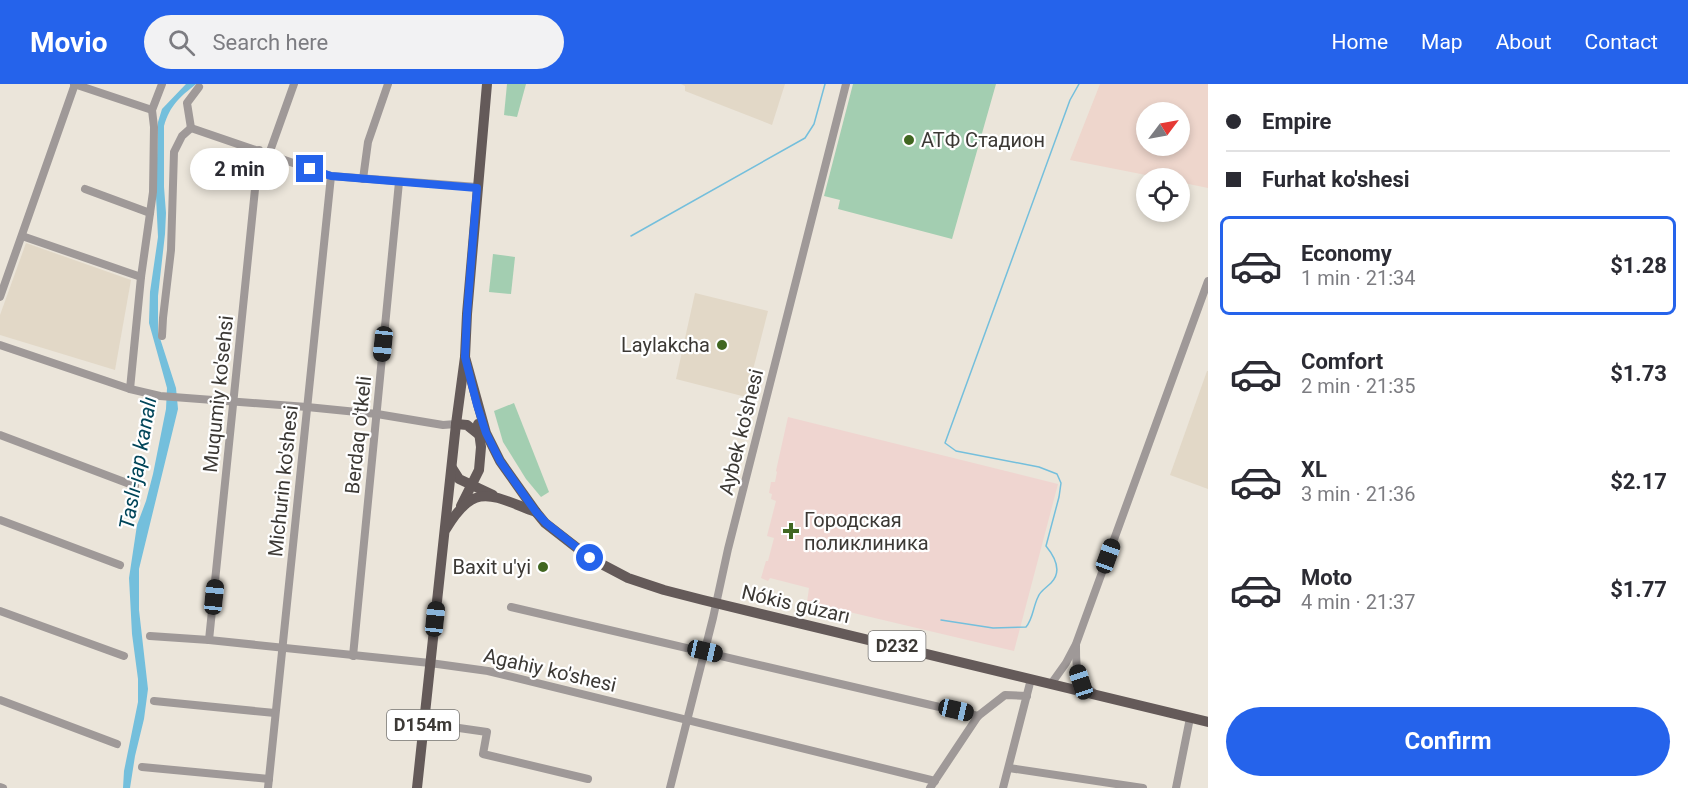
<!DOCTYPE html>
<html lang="en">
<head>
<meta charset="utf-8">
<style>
  body { margin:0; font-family:Roboto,sans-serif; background:#f2f2f3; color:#2b2b33; height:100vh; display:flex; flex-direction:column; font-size:22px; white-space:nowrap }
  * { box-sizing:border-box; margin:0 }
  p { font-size:20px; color:#7c7c81 }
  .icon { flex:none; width:33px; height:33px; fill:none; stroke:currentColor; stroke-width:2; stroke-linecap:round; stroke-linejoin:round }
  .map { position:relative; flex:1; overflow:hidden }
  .drawer { display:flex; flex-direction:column; background:#fff; width:480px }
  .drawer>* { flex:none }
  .banner { display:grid; align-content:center; height:132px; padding:0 18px; background:#fff }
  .needle { width:39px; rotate:58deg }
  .buttons { position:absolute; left:1136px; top:18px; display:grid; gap:12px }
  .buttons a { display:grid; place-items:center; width:54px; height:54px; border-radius:50%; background:#fff; box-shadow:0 3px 9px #0003; font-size:30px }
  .end { position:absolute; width:27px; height:27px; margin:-14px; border:8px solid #2563eb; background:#fff; box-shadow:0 0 0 3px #fff }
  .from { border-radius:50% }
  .bubble { position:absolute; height:42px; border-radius:21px; background:#fff; box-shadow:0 3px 9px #0003; font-size:20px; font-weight:700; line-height:42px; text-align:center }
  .car { position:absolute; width:18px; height:36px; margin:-18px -9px; border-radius:8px; box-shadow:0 0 4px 2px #0007; background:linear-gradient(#222 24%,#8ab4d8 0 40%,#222 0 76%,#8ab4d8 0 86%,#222 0) }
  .banner b { display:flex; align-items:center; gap:21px; height:57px; font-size:22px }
  .banner b+b { border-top:2px solid #e1e1e2 }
  .banner i { width:15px; height:15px; background:#2b2b33 }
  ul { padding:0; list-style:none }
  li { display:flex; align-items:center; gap:18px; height:99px; margin:0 12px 9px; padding:0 6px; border:3px solid transparent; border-radius:9px }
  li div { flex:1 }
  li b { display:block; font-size:22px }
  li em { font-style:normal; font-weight:700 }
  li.current { border-color:#2563eb }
  li>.icon { width:54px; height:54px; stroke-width:1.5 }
  .primary-button { display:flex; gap:12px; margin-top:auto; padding:12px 18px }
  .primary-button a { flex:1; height:69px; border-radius:36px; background:#2563eb; color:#fff; font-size:24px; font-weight:700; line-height:69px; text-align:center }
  header { display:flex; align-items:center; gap:36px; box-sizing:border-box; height:84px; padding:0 30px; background:#2563eb; color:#fff }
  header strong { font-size:28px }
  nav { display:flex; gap:33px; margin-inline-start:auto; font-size:21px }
  .search { width:420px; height:54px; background:#f2f2f3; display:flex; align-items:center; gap:15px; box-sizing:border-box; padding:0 21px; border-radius:33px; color:#7c7c81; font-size:22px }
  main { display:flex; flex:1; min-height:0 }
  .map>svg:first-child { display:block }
  .built { fill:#e2d8c7 }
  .industrial { fill:#eed6cc; fill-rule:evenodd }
  .medical { fill:#efd5d0 }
  .green { fill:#a3ceb1 }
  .water { fill:#74bfdc }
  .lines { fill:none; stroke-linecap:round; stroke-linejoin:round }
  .stream { stroke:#74bfdc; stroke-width:1.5 }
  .minor { stroke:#9f9998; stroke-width:8 }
  .major { stroke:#645a59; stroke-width:10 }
  .route { stroke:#2563eb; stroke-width:8 }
  .poi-dot { fill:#416721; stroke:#fff; stroke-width:2 }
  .labels { text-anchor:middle; stroke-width:4.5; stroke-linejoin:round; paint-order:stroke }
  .shield { fill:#fff; stroke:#767472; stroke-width:1.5 }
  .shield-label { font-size:18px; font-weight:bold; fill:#3c3935 }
  .poi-label { font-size:20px; fill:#3c3935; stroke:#fff; text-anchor:start }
  .street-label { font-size:20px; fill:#3c3935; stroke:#fff }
  .water-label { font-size:21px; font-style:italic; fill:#004559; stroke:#fff }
</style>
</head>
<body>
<header>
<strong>Movio</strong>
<div class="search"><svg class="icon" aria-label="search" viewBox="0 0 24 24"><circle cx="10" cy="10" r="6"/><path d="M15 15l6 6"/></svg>Search here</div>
<nav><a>Home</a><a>Map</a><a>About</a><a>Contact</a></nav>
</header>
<main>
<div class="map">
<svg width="1208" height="704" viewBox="0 0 1208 704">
  <rect width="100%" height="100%" fill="#ebe5da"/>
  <g class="built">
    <polygon points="681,0 785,0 772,41 685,7 685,2"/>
    <polygon points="26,159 131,196 115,286 0,251 0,231"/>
    <polygon points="695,209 768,227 746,313 676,295"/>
    <polygon points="1207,287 1208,287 1208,405 1170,391"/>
  </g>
  <path class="industrial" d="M1100 0H1208V104L1179 98V94H1161L1070 76ZM1146 28H1179V62H1146Z"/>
  <polygon class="medical" points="788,333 1058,400 1014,567 807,518 809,504 770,494 768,497 761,494 766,477 768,477 774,454 767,452 776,417 771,415 772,410 769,409 771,398 775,398 777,388 776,387"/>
  <g class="green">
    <polygon points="507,0 526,0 517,33 504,31"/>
    <polygon points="853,0 996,0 952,155 838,125 840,116 824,112"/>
    <polygon points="493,170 515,173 511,210 489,208"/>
    <polygon points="514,319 549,408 541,413 526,395 503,358 494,327"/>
  </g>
  <path class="water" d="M186 0H196C180 13 170 21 164 42V103L166 129 165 150 158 212V248L176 304 178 325 139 485V526L148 605 144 635 135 672 130 704H123L124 687 138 618V595L132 550 129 494 137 441 146 417 153 390 166 325 167 304 149 239 150 208 158 153 156 112 158 38 162 25Z"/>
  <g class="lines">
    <g class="stream">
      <polyline points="631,152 805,54 814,40 825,0"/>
      <path d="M941 536 993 544 1026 543C1033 535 1033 523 1038 513 1040 507 1046 504 1051 499 1063 487 1055 473 1046 462L1059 413 1061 399 1057 390 1039 383 956 367 945 359 1070 16 1079 0"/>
    </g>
    <g class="minor">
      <polyline points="74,0 152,26"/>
      <polyline points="191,44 331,92 477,103"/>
      <polyline points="191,44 187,19 199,3"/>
      <polyline points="269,70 294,0"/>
      <polyline points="363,95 368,58 388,0"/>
      <polyline points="85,105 150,129"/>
      <polyline points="22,152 141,193"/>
      <polyline points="0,213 75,0"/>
      <polyline points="162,252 163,234 171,166 174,68 182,52 191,44"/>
      <polyline points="0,261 130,305 160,312 307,323 377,330 443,341 456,340"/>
      <polyline points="130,305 141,193 153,108 154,43 152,26 162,0"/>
      <polyline points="0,351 135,402"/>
      <polyline points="0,436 120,481"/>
      <polyline points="511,523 978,632"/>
      <polyline points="0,527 124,572"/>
      <polyline points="150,552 209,556 430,579 488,587 935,697"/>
      <polyline points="209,556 259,66"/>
      <path d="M1076 561C1076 583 1075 596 1095 610"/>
      <polyline points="353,572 399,98"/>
      <polyline points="1051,600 1066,579 1076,560 1208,197"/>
      <polyline points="0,616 117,660"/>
      <polyline points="154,617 275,629"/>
      <polyline points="424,639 487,648 483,670 588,695"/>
      <polyline points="142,683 269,695"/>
      <polyline points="1009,684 1143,704"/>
      <polyline points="0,703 3,704"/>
      <polyline points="268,704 331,92"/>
      <polyline points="670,704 713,534 728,465 846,0"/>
      <polyline points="930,704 978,632 1005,611 1027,612"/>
      <polyline points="1003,704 1031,595"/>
      <polyline points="1176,704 1190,634"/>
    </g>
    <g class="major">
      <polyline points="465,273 486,349 500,377 536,428 545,439 590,474 628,494 664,506 703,516 1208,638"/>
      <polyline points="456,340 467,341 482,353"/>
      <polyline points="452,384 459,395 493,411"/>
      <polyline points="461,422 479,386 481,363 478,340"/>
      <path d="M446 445C475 396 492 412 536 428"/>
      <polyline points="417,704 456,340 465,273 467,230 487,0"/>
    </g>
  </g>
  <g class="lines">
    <polyline class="route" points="310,85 331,92 477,104 467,230 465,273 477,321 486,349 500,377 536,428 546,439 590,474"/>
  </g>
  <g class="poi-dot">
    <circle cx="909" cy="56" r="6"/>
    <circle cx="722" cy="261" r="6"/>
    <path d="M788 438h6v6h6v6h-6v6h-6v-6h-6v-6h6z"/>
    <circle cx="543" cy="483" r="6"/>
  </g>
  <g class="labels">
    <g class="shield">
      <rect x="868.5" y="547" width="57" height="30" rx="4.5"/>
      <rect x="387" y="626" width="72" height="30" rx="4.5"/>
    </g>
    <g class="shield-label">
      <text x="897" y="568">D232</text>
      <text x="423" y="647">D154m</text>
    </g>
    <g class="poi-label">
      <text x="921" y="63">АТФ Стадион</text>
      <text x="710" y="268" text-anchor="end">Laylakcha</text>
      <text x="804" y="443">Городская<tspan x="804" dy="23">поликлиника</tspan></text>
      <text x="531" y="490" text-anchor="end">Baxit u'yi</text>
    </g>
    <g class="street-label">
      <text transform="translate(218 310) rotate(-84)" y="7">Muqumiy ko'sehsi</text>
      <text transform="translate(741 348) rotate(-76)" y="7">Aybek ko'shesi</text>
      <text transform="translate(358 351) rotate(-84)" y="7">Berdaq o'tkeli</text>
      <text transform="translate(283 397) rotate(-84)" y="7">Michurin ko'shesi</text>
      <text transform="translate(796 520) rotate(13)" y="7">Nókis gúzarı</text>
      <text transform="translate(550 586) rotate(13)" y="7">Agahiy ko'shesi</text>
    </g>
    <g class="water-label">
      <text transform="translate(138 379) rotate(-80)" y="7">Taslı-jap kanalı</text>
    </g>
  </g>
</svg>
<div class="buttons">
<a><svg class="needle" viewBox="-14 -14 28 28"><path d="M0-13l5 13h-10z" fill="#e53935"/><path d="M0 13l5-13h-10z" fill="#7c7c81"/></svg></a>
<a><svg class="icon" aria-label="locate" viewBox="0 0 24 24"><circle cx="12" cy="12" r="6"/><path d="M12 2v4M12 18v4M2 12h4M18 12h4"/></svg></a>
</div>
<i class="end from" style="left:590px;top:474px"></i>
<i class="end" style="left:310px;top:85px"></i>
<div class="bubble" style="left:190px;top:64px;width:99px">2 min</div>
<i class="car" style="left:383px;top:260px;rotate:186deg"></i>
<i class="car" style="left:1108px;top:472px;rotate:20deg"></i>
<i class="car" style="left:214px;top:513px;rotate:6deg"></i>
<i class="car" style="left:435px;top:535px;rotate:6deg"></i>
<i class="car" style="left:705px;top:567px;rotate:103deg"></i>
<i class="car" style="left:1081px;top:598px;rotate:342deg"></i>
<i class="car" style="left:956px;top:626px;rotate:103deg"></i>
</div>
<section class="drawer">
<div class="banner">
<b><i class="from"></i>Empire</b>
<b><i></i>Furhat ko'shesi</b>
</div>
<ul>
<li class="current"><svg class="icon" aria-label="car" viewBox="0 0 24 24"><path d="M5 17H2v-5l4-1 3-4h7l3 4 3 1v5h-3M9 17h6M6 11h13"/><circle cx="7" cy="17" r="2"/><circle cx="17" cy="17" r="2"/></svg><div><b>Economy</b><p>1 min · 21:34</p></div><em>$1.28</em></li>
<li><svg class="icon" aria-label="car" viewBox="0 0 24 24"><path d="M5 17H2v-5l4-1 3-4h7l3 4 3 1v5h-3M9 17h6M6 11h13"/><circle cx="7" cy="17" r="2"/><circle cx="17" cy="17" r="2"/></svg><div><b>Comfort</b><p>2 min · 21:35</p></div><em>$1.73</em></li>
<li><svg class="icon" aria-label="car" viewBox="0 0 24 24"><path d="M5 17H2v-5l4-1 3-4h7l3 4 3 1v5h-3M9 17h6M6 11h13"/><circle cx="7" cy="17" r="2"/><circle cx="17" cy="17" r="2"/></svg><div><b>XL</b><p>3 min · 21:36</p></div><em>$2.17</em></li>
<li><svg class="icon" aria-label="car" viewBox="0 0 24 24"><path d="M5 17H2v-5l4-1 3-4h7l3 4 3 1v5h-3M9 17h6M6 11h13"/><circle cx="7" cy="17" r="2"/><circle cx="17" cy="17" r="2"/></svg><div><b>Moto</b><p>4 min · 21:37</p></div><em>$1.77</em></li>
</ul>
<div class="primary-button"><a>Confirm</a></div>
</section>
</main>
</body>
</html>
